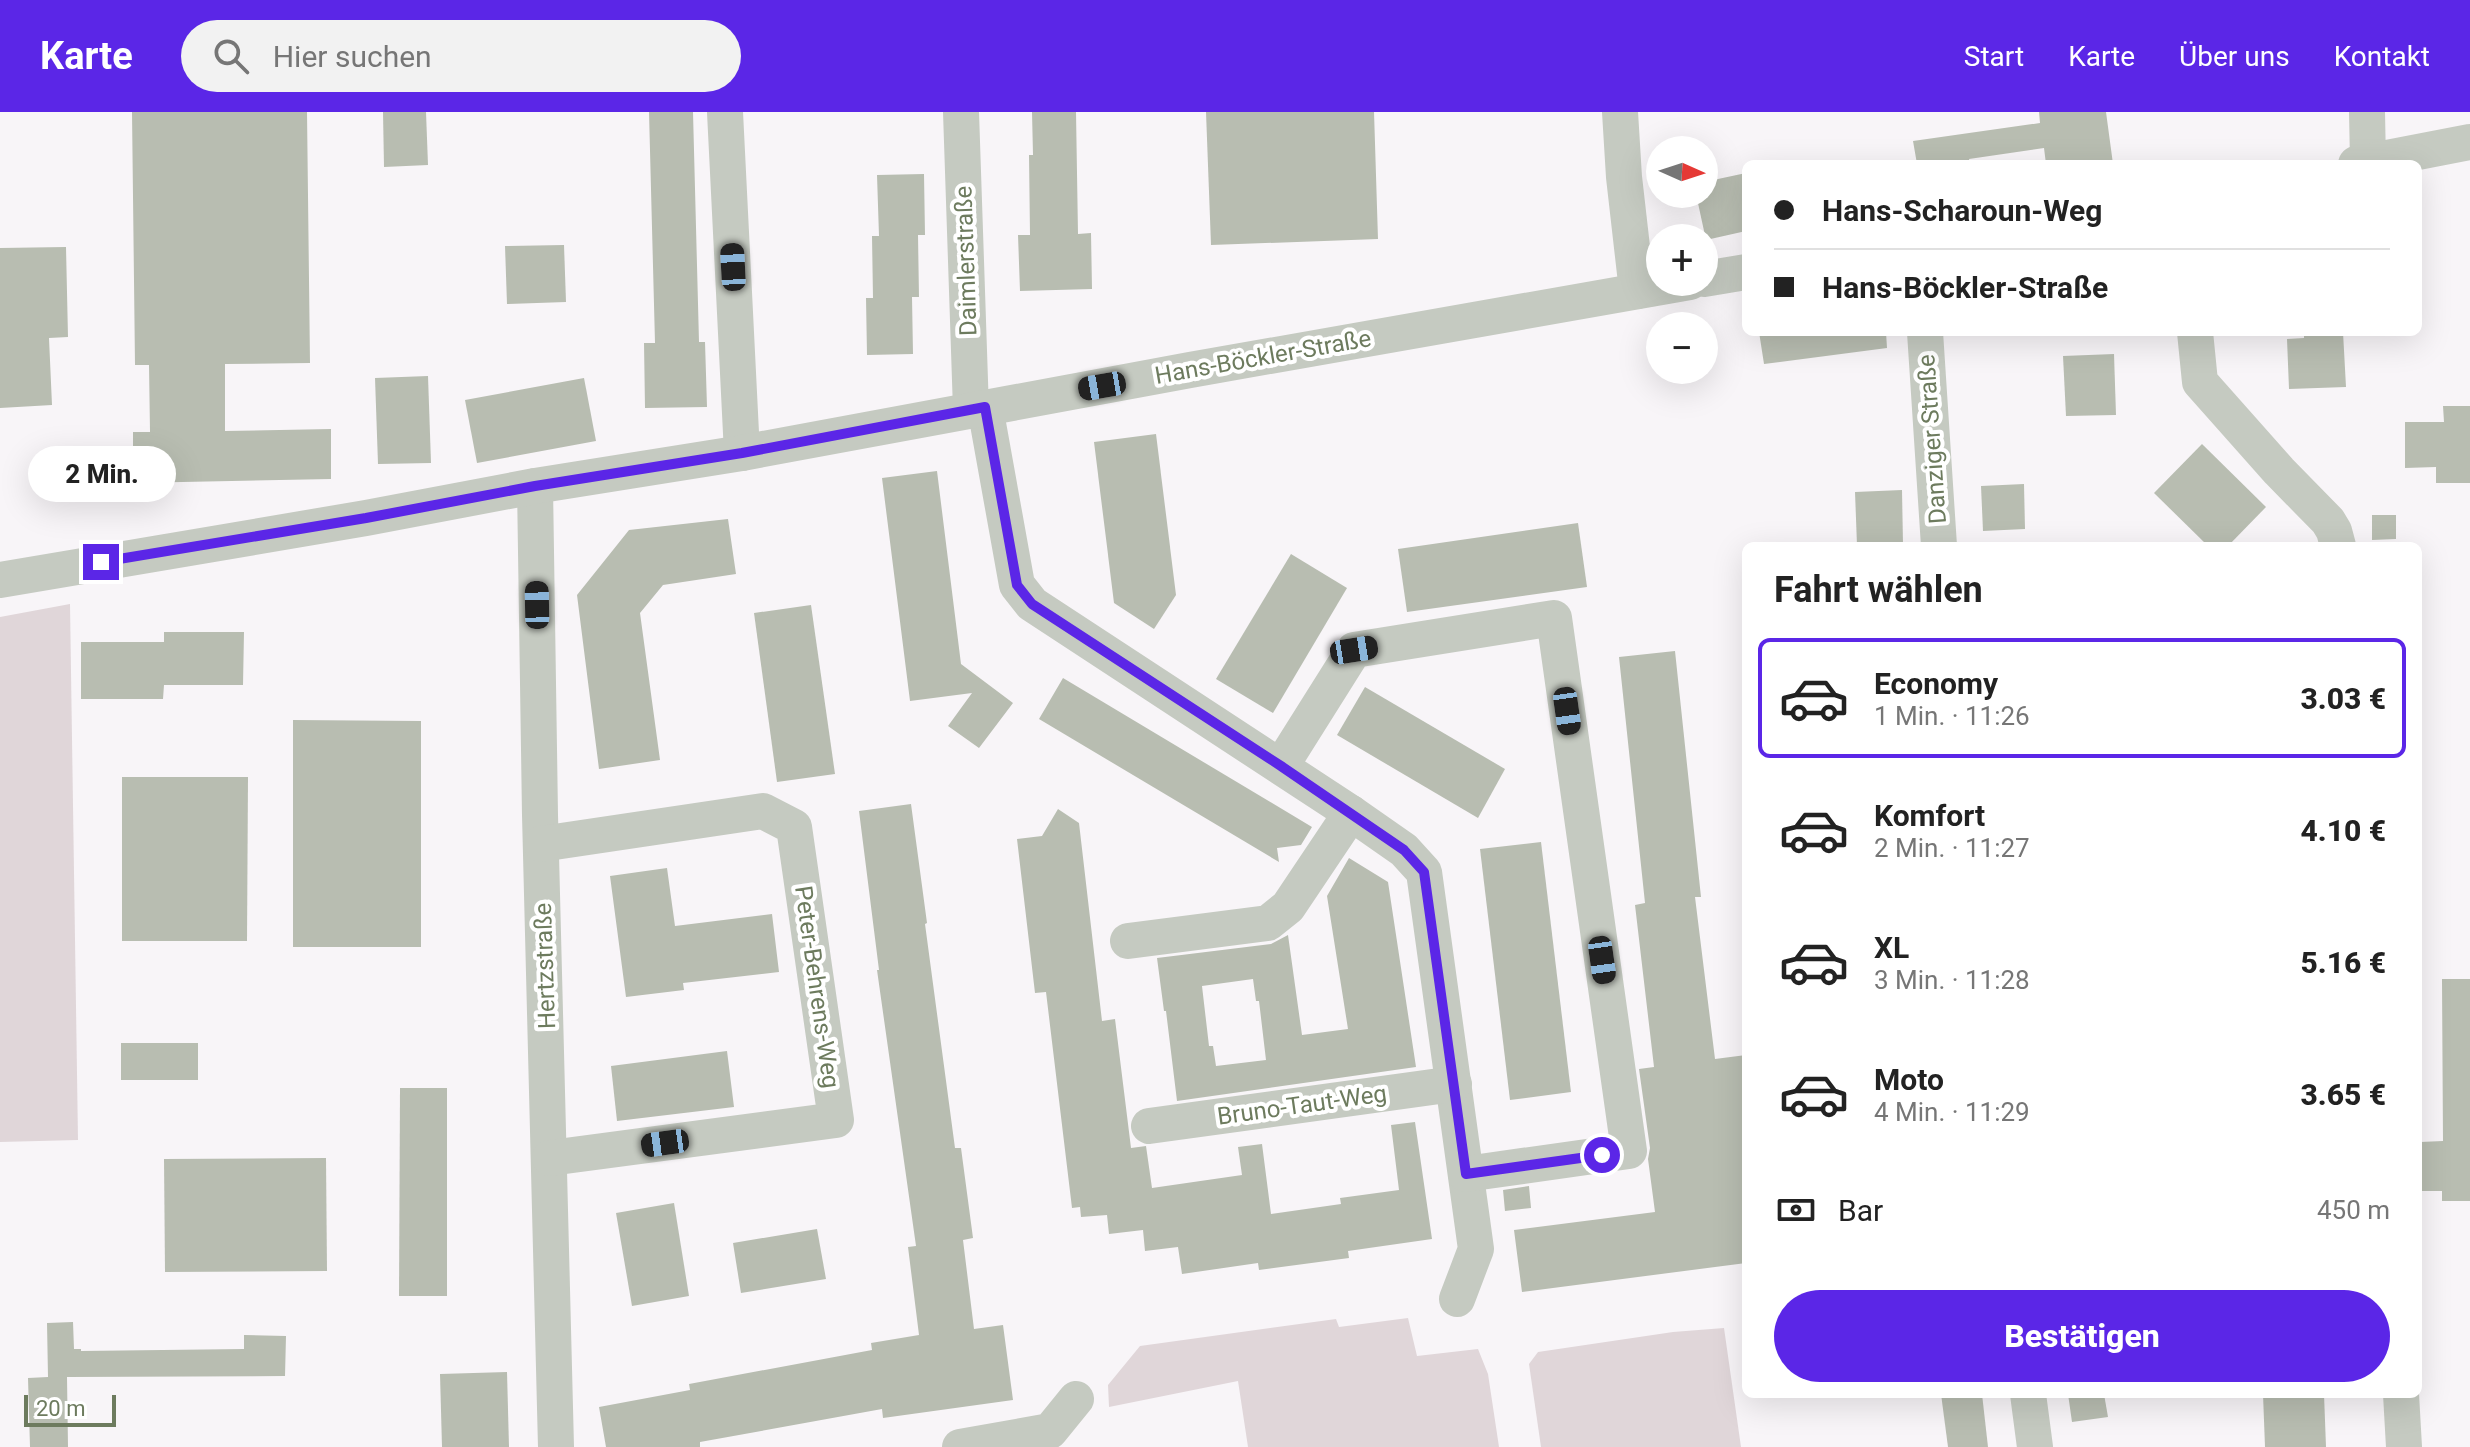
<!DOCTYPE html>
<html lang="de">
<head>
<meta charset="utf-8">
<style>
  body { margin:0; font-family:Roboto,sans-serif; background:#f2f2f2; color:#222; height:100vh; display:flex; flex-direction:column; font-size:30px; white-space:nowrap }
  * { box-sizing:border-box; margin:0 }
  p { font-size:26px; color:#767676 }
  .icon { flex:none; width:44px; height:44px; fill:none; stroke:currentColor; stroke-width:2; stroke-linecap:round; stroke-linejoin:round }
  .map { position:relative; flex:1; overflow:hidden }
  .panel { position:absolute; left:1742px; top:430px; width:680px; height:856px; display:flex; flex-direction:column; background:#fff; border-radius:12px; box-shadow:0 8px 32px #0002 }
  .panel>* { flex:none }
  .banner { position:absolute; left:1742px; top:48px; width:680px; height:176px; border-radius:12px; box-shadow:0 8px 32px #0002; display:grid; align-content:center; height:176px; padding:0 32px; background:#fff }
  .needle { width:52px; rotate:93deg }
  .controls { position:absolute; left:1646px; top:24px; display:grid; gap:16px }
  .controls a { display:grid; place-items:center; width:72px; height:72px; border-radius:50%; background:#fff; box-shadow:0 8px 32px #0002; font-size:40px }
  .scale { position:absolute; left:24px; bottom:20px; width:92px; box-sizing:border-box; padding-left:8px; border:4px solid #6d7b5e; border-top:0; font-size:22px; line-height:28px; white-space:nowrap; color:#6d7b5e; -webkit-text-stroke:6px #fff; paint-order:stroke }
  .end { position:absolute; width:36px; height:36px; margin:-18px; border:10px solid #5b26e7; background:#fff; box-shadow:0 0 0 4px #fff }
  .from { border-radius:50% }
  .bubble { position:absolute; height:56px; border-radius:28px; background:#fff; box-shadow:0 8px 32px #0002; font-size:26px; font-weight:800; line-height:56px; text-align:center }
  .car { position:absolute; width:24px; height:48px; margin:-24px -12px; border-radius:10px; box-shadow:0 0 6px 2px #0007; background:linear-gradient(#222 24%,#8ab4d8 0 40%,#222 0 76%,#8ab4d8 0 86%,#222 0) }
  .banner b { display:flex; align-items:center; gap:28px; height:76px; font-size:30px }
  .banner b+b { border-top:2px solid #e0e0e0 }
  .banner i { width:20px; height:20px; background:#222 }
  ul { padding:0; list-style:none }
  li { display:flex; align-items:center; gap:24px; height:120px; margin:0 16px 12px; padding:0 16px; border:4px solid transparent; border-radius:12px }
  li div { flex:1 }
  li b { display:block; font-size:30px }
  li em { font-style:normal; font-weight:800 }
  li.current { border-color:#5b26e7 }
  li>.icon { width:72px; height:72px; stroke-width:1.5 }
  h2 { padding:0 32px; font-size:36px; line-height:96px }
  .pay { display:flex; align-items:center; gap:20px; height:88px; padding:0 32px; font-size:30px }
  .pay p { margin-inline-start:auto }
  .button { display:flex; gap:16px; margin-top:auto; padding:16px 32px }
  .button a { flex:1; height:92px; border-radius:48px; background:#5b26e7; color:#fff; font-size:32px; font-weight:800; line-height:92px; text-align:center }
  header { display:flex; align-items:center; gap:48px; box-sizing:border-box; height:112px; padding:0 40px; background:#5b26e7; color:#fff }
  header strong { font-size:38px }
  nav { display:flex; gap:44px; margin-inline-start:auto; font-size:28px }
  .search { width:560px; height:72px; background:#f2f2f2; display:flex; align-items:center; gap:20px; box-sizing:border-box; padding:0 28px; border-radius:44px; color:#767676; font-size:30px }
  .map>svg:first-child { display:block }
  .green { fill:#e0d6d9 }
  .building { fill:#b8bdb1; fill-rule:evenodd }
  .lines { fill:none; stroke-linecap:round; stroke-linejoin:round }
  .minor { stroke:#c5cac1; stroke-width:36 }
  .route { stroke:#5b26e7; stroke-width:10 }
  .labels { text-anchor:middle; stroke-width:8; stroke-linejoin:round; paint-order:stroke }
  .street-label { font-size:24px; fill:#6d7b5e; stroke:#fff }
</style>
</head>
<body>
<header>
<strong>Karte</strong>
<div class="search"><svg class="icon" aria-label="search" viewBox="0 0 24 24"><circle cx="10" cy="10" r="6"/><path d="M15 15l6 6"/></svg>Hier suchen</div>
<nav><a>Start</a><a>Karte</a><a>Über uns</a><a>Kontakt</a></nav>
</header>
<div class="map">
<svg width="2470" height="1335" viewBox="0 0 2470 1335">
  <rect width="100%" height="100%" fill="#f8f5f8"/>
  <g class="green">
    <polygon points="70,492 78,1028 0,1030 0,505"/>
    <polygon points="1408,1206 1417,1244 1478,1237 1488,1262 1499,1335 1248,1335 1238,1269 1109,1295 1108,1273 1140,1234 1336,1207 1339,1215"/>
    <polygon points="1724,1216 1741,1335 1541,1335 1529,1252 1538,1240 1673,1220"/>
  </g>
  <g class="building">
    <polygon points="132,0 307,0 310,251 225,252 225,319 331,317 331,367 133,371 133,320 150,320 149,253 135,253"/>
    <polygon points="383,0 426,0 428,53 384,55"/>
    <polygon points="649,0 693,0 699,230 705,230 707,295 645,296 644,231 655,231"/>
    <polygon points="1032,0 1076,0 1078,122 1091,121 1092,177 1020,179 1018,123 1030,123 1029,43 1033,43"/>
    <polygon points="1206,0 1374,0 1378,127 1211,133"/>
    <polygon points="2039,0 2106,0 2113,52 2046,52 2044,36 1969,47 1970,52 1917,52 1913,29 2040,11"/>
    <polygon points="1746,61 1746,119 1706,128 1696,82 1704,82 1704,70"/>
    <polygon points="924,62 925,123 918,123 919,185 912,185 913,242 867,243 866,186 873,186 872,124 879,124 877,63"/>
    <polygon points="564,133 566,190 507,192 505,134"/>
    <polygon points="66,135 68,225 49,226 52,293 0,296 0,136"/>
    <polygon points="1759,220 1886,220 1887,236 1764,252"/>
    <polygon points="2304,220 2343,220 2346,275 2289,277 2287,227 2304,226"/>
    <polygon points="2114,242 2116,303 2066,304 2063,244"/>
    <polygon points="428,264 431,351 378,352 375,266"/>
    <polygon points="584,266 596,329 477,351 465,288"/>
    <polygon points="2443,294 2470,294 2470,371 2436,371 2436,355 2405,356 2405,310 2444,310"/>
    <polygon points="1156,322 1176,483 1154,517 1114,491 1094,330"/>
    <polygon points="2202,332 2266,395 2228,434 2208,434 2154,381"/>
    <polygon points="937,359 961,552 1013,591 979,636 948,614 972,581 910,589 882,366"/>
    <polygon points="2024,372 2025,417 1983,419 1981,374"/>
    <polygon points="1902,378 1903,432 1857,433 1855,380"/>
    <polygon points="2372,403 2396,403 2396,427 2372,428"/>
    <polygon points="728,407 736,462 663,473 640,501 660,648 599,657 577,483 629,418"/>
    <polygon points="1578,411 1587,475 1407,500 1398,437"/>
    <polygon points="1291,442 1347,476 1273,601 1216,567"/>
    <polygon points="811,493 835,662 777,670 754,501"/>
    <polygon points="164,520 244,520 243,573 164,573 163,587 81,587 81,530 164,530"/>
    <polygon points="1675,539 1701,785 1695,785 1715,947 1746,943 1746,1151 1522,1180 1514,1118 1655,1100 1648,1047 1650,1036 1639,957 1654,955 1635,793 1645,791 1619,545"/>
    <polygon points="1063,566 1312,715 1301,733 1277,736 1279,750 1039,607"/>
    <polygon points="1365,575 1505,657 1478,706 1337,623"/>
    <polygon points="293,608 421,609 421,835 293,835"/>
    <polygon points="122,665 248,665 247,829 122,829"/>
    <polygon points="911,692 927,811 925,812 955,1036 961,1036 973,1126 963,1128 974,1217 1003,1213 1013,1288 883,1306 882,1297 700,1330 700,1335 606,1335 599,1295 690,1278 689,1272 872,1238 871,1231 919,1223 908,1135 916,1134 877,858 879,858 859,699"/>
    <polygon points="1058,697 1079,711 1102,909 1115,907 1131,1036 1146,1034 1152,1076 1242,1063 1238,1035 1262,1032 1271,1102 1341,1092 1340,1086 1399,1078 1391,1013 1415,1010 1432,1127 1348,1139 1349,1146 1259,1158 1258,1151 1182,1162 1178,1135 1145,1139 1143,1118 1109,1122 1107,1103 1081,1105 1080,1095 1072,1096 1046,880 1035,881 1017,727 1042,724"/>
    <polygon points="1541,730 1571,980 1510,988 1480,737"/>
    <path d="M1349 746 1388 770 1416 955 1177 989 1166 899H1164L1157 846 1271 832 1288 823 1302 923 1348 917 1327 784ZM1253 867 1256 889H1259L1266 948 1216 954 1213 934H1209L1202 874Z"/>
    <polygon points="667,756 675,814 772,802 779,860 683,871 684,878 626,885 610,764"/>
    <polygon points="2442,867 2470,867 2470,1089 2442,1089 2442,1079 2420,1079 2420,1030 2443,1029"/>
    <rect x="121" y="931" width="77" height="37"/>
    <polygon points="727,939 734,995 617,1009 611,954"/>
    <polygon points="400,976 447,976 447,1184 399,1184"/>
    <polygon points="326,1046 327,1159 165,1160 164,1047"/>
    <polygon points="1529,1074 1531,1096 1505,1099 1503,1078"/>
    <polygon points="674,1091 689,1184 632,1194 616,1101"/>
    <polygon points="817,1117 826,1167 741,1181 733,1131"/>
    <polygon points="73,1210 74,1237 81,1237 81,1239 244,1237 244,1223 286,1224 285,1264 67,1265 68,1335 30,1335 28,1266 48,1265 47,1211"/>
    <polygon points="507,1260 509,1335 442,1335 440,1262"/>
    <polygon points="1941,1282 1982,1282 1988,1335 1948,1335"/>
    <polygon points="2068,1282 2104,1282 2108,1305 2072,1310"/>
    <polygon points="2263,1282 2324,1282 2326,1335 2265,1335"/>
  </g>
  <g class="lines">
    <g class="minor">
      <polyline points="725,0 742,341"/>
      <polyline points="961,0 971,298"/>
      <polyline points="1620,0 1624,65 1637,179"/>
      <polyline points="2367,0 2368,50"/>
      <polyline points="2356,52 2470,30"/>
      <polyline points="1704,167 1746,160"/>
      <polyline points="1925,220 1939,434"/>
      <polyline points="2195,220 2200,270 2279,359 2328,409 2334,419 2338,434"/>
      <polyline points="985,295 1017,473 1032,492 1351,701 1404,738 1424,760 1476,1137 1457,1187"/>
      <polyline points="535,374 540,703 556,1335"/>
      <polyline points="0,468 366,406 535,374 742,341 1190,258 1690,170"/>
      <polyline points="1281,654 1354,538 1554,506 1629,1039 1466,1062"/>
      <polyline points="541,732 763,699 794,715 836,1008 550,1046"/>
      <polyline points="1128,829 1268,811 1288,795 1351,701"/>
      <polyline points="1149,1014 1454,972"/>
      <polyline points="2028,1282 2035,1335"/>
      <polyline points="2401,1282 2404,1335"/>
      <polyline points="960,1335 1050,1319 1076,1287"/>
    </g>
  </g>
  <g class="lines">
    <polyline class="route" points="101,450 366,406 535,374 742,341 985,295 1017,473 1032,492 1281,654 1404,738 1424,760 1466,1062 1602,1043"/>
  </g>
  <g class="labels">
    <g class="street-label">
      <text transform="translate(966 149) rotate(-92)" y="8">Daimlerstraße</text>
      <text transform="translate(1263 245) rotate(-10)" y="8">Hans-Böckler-Straße</text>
      <text transform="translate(1932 327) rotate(-94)" y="8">Danziger Straße</text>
      <text transform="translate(545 854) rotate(-92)" y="8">Hertzstraße</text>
      <text transform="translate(817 875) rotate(82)" y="8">Peter-Behrens-Weg</text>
      <text transform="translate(1302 993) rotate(-8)" y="8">Bruno-Taut-Weg</text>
    </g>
  </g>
</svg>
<div class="controls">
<a><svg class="needle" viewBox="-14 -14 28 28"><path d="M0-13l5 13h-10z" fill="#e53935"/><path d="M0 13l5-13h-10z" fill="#767676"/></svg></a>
<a>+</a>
<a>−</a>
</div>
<div class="scale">20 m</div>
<i class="end from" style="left:1602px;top:1043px"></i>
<i class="end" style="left:101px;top:450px"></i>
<div class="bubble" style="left:28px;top:334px;width:148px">2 Min.</div>
<i class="car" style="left:733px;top:155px;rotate:357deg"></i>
<i class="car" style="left:1102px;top:274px;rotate:260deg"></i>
<i class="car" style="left:537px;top:493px;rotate:359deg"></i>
<i class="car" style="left:1354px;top:538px;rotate:81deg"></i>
<i class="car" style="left:1567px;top:599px;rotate:172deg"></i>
<i class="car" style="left:1602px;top:848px;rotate:172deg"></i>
<i class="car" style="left:665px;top:1031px;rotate:262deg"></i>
<div class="banner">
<b><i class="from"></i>Hans-Scharoun-Weg</b>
<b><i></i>Hans-Böckler-Straße</b>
</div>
<section class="panel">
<h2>Fahrt wählen</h2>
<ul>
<li class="current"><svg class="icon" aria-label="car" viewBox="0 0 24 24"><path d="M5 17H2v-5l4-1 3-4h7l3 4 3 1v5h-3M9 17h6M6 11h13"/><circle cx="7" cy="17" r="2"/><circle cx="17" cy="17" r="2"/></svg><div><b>Economy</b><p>1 Min. · 11:26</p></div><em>3.03 €</em></li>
<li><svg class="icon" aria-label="car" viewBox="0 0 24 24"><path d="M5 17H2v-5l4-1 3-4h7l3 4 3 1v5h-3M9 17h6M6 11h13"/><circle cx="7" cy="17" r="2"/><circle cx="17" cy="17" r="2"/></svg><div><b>Komfort</b><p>2 Min. · 11:27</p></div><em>4.10 €</em></li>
<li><svg class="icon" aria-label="car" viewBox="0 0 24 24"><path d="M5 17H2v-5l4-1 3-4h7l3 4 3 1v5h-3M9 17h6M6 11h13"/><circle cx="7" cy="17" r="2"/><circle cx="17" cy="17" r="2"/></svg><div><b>XL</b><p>3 Min. · 11:28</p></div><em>5.16 €</em></li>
<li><svg class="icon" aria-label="car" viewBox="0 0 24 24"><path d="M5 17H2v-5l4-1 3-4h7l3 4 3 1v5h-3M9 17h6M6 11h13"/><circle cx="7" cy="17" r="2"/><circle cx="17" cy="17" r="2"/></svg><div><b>Moto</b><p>4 Min. · 11:29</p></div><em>3.65 €</em></li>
</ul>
<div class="pay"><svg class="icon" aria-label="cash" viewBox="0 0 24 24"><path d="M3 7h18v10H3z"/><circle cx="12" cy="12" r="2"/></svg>Bar<p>450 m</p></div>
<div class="button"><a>Bestätigen</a></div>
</section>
</div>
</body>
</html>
